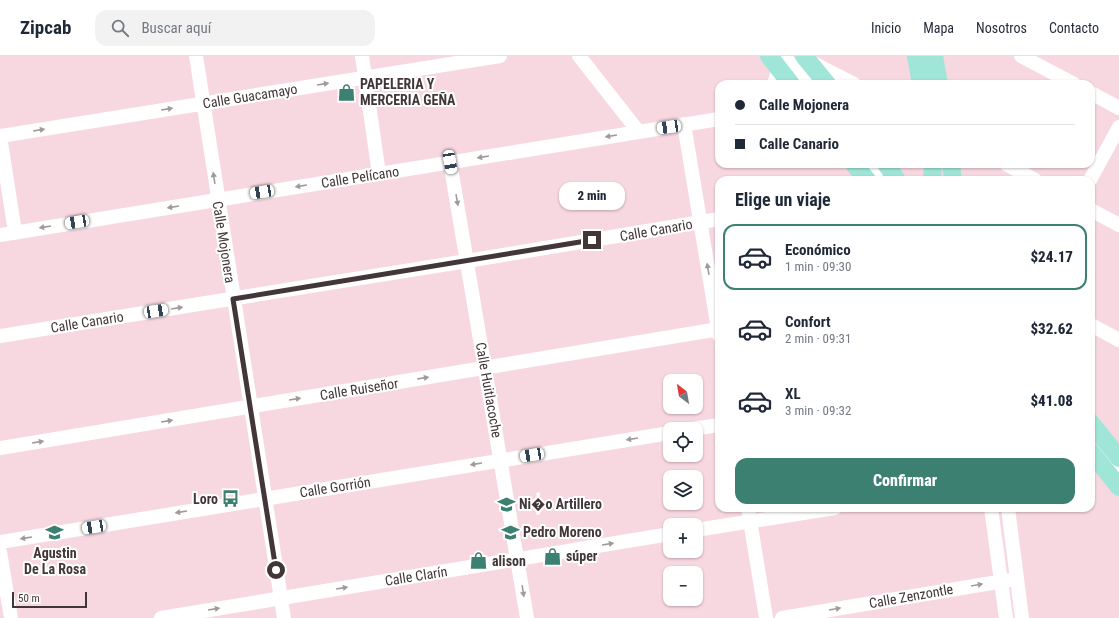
<!DOCTYPE html>
<html lang="es">
<head>
<meta charset="utf-8">
<style>
  body { margin:0; font-family:"Roboto Condensed",sans-serif; background:#f2f2f3; color:#1f2937; height:100vh; display:flex; flex-direction:column; font-size:15px; white-space:nowrap }
  * { box-sizing:border-box; margin:0 }
  p { font-size:13px; color:#747a83 }
  .icon { flex:none; width:22px; height:22px; fill:none; stroke:currentColor; stroke-width:2; stroke-linecap:round; stroke-linejoin:round }
  .map { position:relative; flex:1; overflow:hidden }
  .sheet { position:absolute; left:715px; top:120px; width:380px; height:336px; display:flex; flex-direction:column; background:#fff; border-radius:12px; box-shadow:0 1px 3px #0004 }
  .sheet>* { flex:none }
  .hud { position:absolute; left:715px; top:24px; width:380px; height:88px; border-radius:12px; box-shadow:0 1px 3px #0004; display:grid; align-content:center; height:88px; padding:0 20px; background:#fff }
  .needle { width:26px; rotate:329deg }
  .controls { position:absolute; left:663px; top:318px; display:grid; gap:8px }
  .controls a { display:grid; place-items:center; width:40px; height:40px; border-radius:8px; background:#fff; box-shadow:0 1px 3px #0004; font-size:20px }
  .scale { position:absolute; left:12px; bottom:10px; width:75px; box-sizing:border-box; padding-left:4px; border:2px solid #423639; border-top:0; font-size:11px; line-height:14px; white-space:nowrap; color:#423639; -webkit-text-stroke:3px #fff; paint-order:stroke }
  .end { position:absolute; width:18px; height:18px; margin:-9px; border:5px solid #423639; background:#fff; box-shadow:0 0 0 2px #fff }
  .from { border-radius:50% }
  .bubble { position:absolute; height:28px; border-radius:12px; background:#fff; box-shadow:0 1px 3px #0004; font-size:13px; font-weight:800; line-height:28px; text-align:center }
  .car { position:absolute; width:12px; height:24px; margin:-12px -6px; border-radius:5px; box-shadow:0 0 3px 1px #0007; background:linear-gradient(#fff 24%,#345 0 40%,#fff 0 76%,#345 0 86%,#fff 0) }
  .hud b { display:flex; align-items:center; gap:14px; height:38px; font-size:15px }
  .hud b+b { border-top:1px solid #e0e1e3 }
  .hud i { width:10px; height:10px; background:#1f2937 }
  ul { padding:0; list-style:none }
  li { display:flex; align-items:center; gap:12px; height:66px; margin:0 8px 6px; padding:0 12px; border:2px solid transparent; border-radius:12px }
  li div { flex:1 }
  li b { display:block; font-size:15px }
  li em { font-style:normal; font-weight:800 }
  li.active { border-color:#3c8072 }
  li>.icon { width:36px; height:36px; stroke-width:1.5 }
  h2 { padding:0 20px; font-size:18px; line-height:48px }
  .button { display:flex; gap:8px; margin-top:auto; padding:8px 20px }
  .button a { flex:1; height:46px; border-radius:12px; background:#3c8072; color:#fff; font-size:16px; font-weight:800; line-height:46px; text-align:center }
  header { display:flex; align-items:center; gap:24px; box-sizing:border-box; height:56px; padding:0 20px; background:#fff; border-bottom:1px solid #e0e1e3 }
  header strong { font-size:19px }
  nav { display:flex; gap:22px; margin-inline-start:auto; font-size:14px }
  .search { width:280px; height:36px; background:#f2f2f3; display:flex; align-items:center; gap:10px; box-sizing:border-box; padding:0 14px; border-radius:12px; color:#747a83; font-size:15px }
  .map>svg:first-child { display:block }
  .lines { fill:none; stroke-linecap:round; stroke-linejoin:round }
  .minor { stroke:#fff; stroke-width:14 }
  .major { stroke:#9fe6d8; stroke-width:18 }
  .oneway { fill:#a09a9c }
  .route { stroke:#423639; stroke-width:5 }
  .labels { text-anchor:middle; stroke-width:4; stroke-linejoin:round; paint-order:stroke }
  .poi-label { font-size:14px; font-weight:bold; fill:#423639; stroke:#fff; text-anchor:start }
  .street-label { font-size:14px; fill:#423639; stroke:#fff }
</style>
</head>
<body>
<header>
<strong>Zipcab</strong>
<div class="search"><svg class="icon" aria-label="search" viewBox="0 0 24 24"><circle cx="10" cy="10" r="6"/><path d="M15 15l6 6"/></svg>Buscar aquí</div>
<nav><a>Inicio</a><a>Mapa</a><a>Nosotros</a><a>Contacto</a></nav>
</header>
<div class="map">
<svg width="1119" height="562" viewBox="0 0 1119 562">
  <rect width="100%" height="100%" fill="#f8d8e0"/>
  <g class="lines">
    <g class="minor">
      <polyline points="196,0 284,562"/>
      <polyline points="362,0 379,118"/>
      <polyline points="579,0 638,75"/>
      <polyline points="784,0 807,28"/>
      <polyline points="1021,0 1074,28"/>
      <polyline points="811,6 854,28"/>
      <polyline points="774,28 779,13"/>
      <polyline points="1091,37 1119,52"/>
      <polyline points="684,68 719,279"/>
      <polyline points="0,80 500,0"/>
      <polyline points="0,80 15,176"/>
      <polyline points="450,106 527,562"/>
      <polyline points="872,108 885,124"/>
      <polyline points="1006,108 1035,124"/>
      <polyline points="1090,124 1119,71"/>
      <polyline points="1091,154 1119,169"/>
      <polyline points="0,179 719,63"/>
      <polyline points="1091,269 1119,284"/>
      <polyline points="0,280 467,205 719,163"/>
      <polyline points="692,373 719,369"/>
      <polyline points="0,392 719,273"/>
      <polyline points="1104,395 1119,414"/>
      <polyline points="748,452 766,562"/>
      <polyline points="991,452 1006,562"/>
      <polyline points="1008,452 1022,562"/>
      <polyline points="696,474 835,452"/>
      <polyline points="0,486 670,377"/>
      <polyline points="0,496 11,562"/>
      <polyline points="161,562 670,478"/>
      <polyline points="782,562 1016,523"/>
    </g>
    <g class="major">
      <polyline points="769,0 791,28"/>
      <polyline points="804,0 827,28"/>
      <polyline points="916,0 921,28"/>
      <polyline points="934,0 939,28"/>
      <polyline points="854,108 867,124"/>
      <polyline points="886,108 897,124"/>
      <polyline points="951,108 953,124"/>
      <polyline points="932,124 933,108"/>
      <polyline points="1091,367 1119,402"/>
      <polyline points="1091,396 1119,431"/>
    </g>
  </g>
  <defs><path id="oneway-solid" d="M-6-.8H1V-3.2L6.5 0L1 3.2V.8H-6Z"/></defs>
  <g class="oneway">
    <use href="#oneway-solid" transform="translate(323 28) rotate(-9)"/>
    <use href="#oneway-solid" transform="translate(167 53) rotate(-9)"/>
    <use href="#oneway-solid" transform="translate(39 74) rotate(-9)"/>
    <use href="#oneway-solid" transform="translate(611 80) rotate(171)"/>
    <use href="#oneway-solid" transform="translate(483 101) rotate(171)"/>
    <use href="#oneway-solid" transform="translate(214 122) rotate(-99)"/>
    <use href="#oneway-solid" transform="translate(301 130) rotate(171)"/>
    <use href="#oneway-solid" transform="translate(457 144) rotate(80)"/>
    <use href="#oneway-solid" transform="translate(173 151) rotate(171)"/>
    <use href="#oneway-solid" transform="translate(45 171) rotate(171)"/>
    <use href="#oneway-solid" transform="translate(708 213) rotate(-99)"/>
    <use href="#oneway-solid" transform="translate(177 252) rotate(-9)"/>
    <use href="#oneway-solid" transform="translate(423 322) rotate(-9)"/>
    <use href="#oneway-solid" transform="translate(295 343) rotate(-9)"/>
    <use href="#oneway-solid" transform="translate(167 365) rotate(-9)"/>
    <use href="#oneway-solid" transform="translate(632 383) rotate(171)"/>
    <use href="#oneway-solid" transform="translate(38 386) rotate(-9)"/>
    <use href="#oneway-solid" transform="translate(476 408) rotate(171)"/>
    <use href="#oneway-solid" transform="translate(181 456) rotate(171)"/>
    <use href="#oneway-solid" transform="translate(26 482) rotate(171)"/>
    <use href="#oneway-solid" transform="translate(608 488) rotate(-9)"/>
    <use href="#oneway-solid" transform="translate(977 529) rotate(-10)"/>
    <use href="#oneway-solid" transform="translate(342 532) rotate(-9)"/>
    <use href="#oneway-solid" transform="translate(523 535) rotate(81)"/>
    <use href="#oneway-solid" transform="translate(214 553) rotate(-9)"/>
    <use href="#oneway-solid" transform="translate(835 553) rotate(-10)"/>
  </g>
  <g class="lines">
    <polyline class="route" points="276,514 233,243 592,184"/>
  </g>
  <defs>
    <symbol id="shop-bare" viewBox="-9 -9 18 18"><path d="M-5-2.5h2.3a2.7 3.5 0 0 1 5.4 0H5L5.5 6h-11ZM-1.5-2.5h3a1.5 2.3 0 0 0-3 0Z" fill="#3c8072" stroke="#fff" stroke-width="2.5" paint-order="stroke"/></symbol>
    <symbol id="bus-bare" viewBox="-9 -9 18 18"><path d="M-5-6H5V4H4V6H2V4H-2V6H-4V4H-5ZM-3.5-4V0h7V-4ZM-3.5 1.2v1.5H-2V1.2ZM2 1.2v1.5H3.5V1.2Z" fill="#3c8072" stroke="#fff" stroke-width="2.5" paint-order="stroke"/></symbol>
    <symbol id="school-bare" viewBox="-9 -9 18 18"><path d="M0-5L7-2L0 1L-7-2ZM-4 1L0 2.5L4 1V4Q0 6-4 4Z" fill="#3c8072" stroke="#fff" stroke-width="2.5" paint-order="stroke"/></symbol>
  </defs>
  <g fill-rule="evenodd">
    <use href="#shop-bare" x="334" y="24" width="25" height="25"/>
    <use href="#bus-bare" x="218" y="430" width="25" height="25"/>
    <use href="#school-bare" x="494" y="436" width="25" height="25"/>
    <use href="#school-bare" x="498" y="464" width="25" height="25"/>
    <use href="#school-bare" x="42" y="464" width="25" height="25"/>
    <use href="#shop-bare" x="540" y="488" width="25" height="25"/>
    <use href="#shop-bare" x="466" y="492" width="25" height="25"/>
  </g>
  <g class="labels">
    <g class="poi-label">
      <text x="360" y="33">PAPELERIA Y<tspan x="360" dy="16">MERCERIA GEÑA</tspan></text>
      <text x="218" y="448" text-anchor="end">Loro</text>
      <text x="519" y="453">Ni�o Artillero</text>
      <text x="523" y="481">Pedro Moreno</text>
      <text x="55" y="502" text-anchor="middle">Agustin<tspan x="55" dy="16">De La Rosa</tspan></text>
      <text x="566" y="505">súper</text>
      <text x="492" y="510">alison</text>
    </g>
    <g class="street-label">
      <text transform="translate(250 40) rotate(-9)" y="5">Calle Guacamayo</text>
      <text transform="translate(360 121) rotate(-9)" y="5">Calle Pelícano</text>
      <text transform="translate(656 174) rotate(-10)" y="5">Calle Canario</text>
      <text transform="translate(224 186) rotate(81)" y="5">Calle Mojonera</text>
      <text transform="translate(87 266) rotate(-9)" y="5">Calle Canario</text>
      <text transform="translate(359 333) rotate(-9)" y="5">Calle Ruiseñor</text>
      <text transform="translate(489 334) rotate(80)" y="5">Calle Huitlacoche</text>
      <text transform="translate(335 431) rotate(-9)" y="5">Calle Gorrión</text>
      <text transform="translate(416 520) rotate(-9)" y="5">Calle Clarín</text>
      <text transform="translate(911 540) rotate(-10)" y="5">Calle Zenzontle</text>
    </g>
  </g>
</svg>
<div class="controls">
<a><svg class="needle" viewBox="-14 -14 28 28"><path d="M0-13l5 13h-10z" fill="#e53935"/><path d="M0 13l5-13h-10z" fill="#747a83"/></svg></a>
<a><svg class="icon" aria-label="locate" viewBox="0 0 24 24"><circle cx="12" cy="12" r="6"/><path d="M12 2v4M12 18v4M2 12h4M18 12h4"/></svg></a>
<a><svg class="icon" aria-label="layers" viewBox="0 0 24 24"><path d="M12 4l9 5-9 5-9-5zM3 14l9 5 9-5"/></svg></a>
<a>+</a>
<a>−</a>
</div>
<div class="scale">50 m</div>
<i class="end from" style="left:276px;top:514px"></i>
<i class="end" style="left:592px;top:184px"></i>
<div class="bubble" style="left:559px;top:126px;width:66px">2 min</div>
<i class="car" style="left:669px;top:71px;rotate:262deg"></i>
<i class="car" style="left:450px;top:106px;rotate:170deg"></i>
<i class="car" style="left:262px;top:136px;rotate:261deg"></i>
<i class="car" style="left:77px;top:166px;rotate:261deg"></i>
<i class="car" style="left:156px;top:255px;rotate:81deg"></i>
<i class="car" style="left:532px;top:399px;rotate:261deg"></i>
<i class="car" style="left:94px;top:471px;rotate:261deg"></i>
<div class="hud">
<b><i class="from"></i>Calle Mojonera</b>
<b><i></i>Calle Canario</b>
</div>
<section class="sheet">
<h2>Elige un viaje</h2>
<ul>
<li class="active"><svg class="icon" aria-label="car" viewBox="0 0 24 24"><path d="M5 17H2v-5l4-1 3-4h7l3 4 3 1v5h-3M9 17h6M6 11h13"/><circle cx="7" cy="17" r="2"/><circle cx="17" cy="17" r="2"/></svg><div><b>Económico</b><p>1 min · 09:30</p></div><em>$24.17</em></li>
<li><svg class="icon" aria-label="car" viewBox="0 0 24 24"><path d="M5 17H2v-5l4-1 3-4h7l3 4 3 1v5h-3M9 17h6M6 11h13"/><circle cx="7" cy="17" r="2"/><circle cx="17" cy="17" r="2"/></svg><div><b>Confort</b><p>2 min · 09:31</p></div><em>$32.62</em></li>
<li><svg class="icon" aria-label="car" viewBox="0 0 24 24"><path d="M5 17H2v-5l4-1 3-4h7l3 4 3 1v5h-3M9 17h6M6 11h13"/><circle cx="7" cy="17" r="2"/><circle cx="17" cy="17" r="2"/></svg><div><b>XL</b><p>3 min · 09:32</p></div><em>$41.08</em></li>
</ul>
<div class="button"><a>Confirmar</a></div>
</section>
</div>
</body>
</html>
